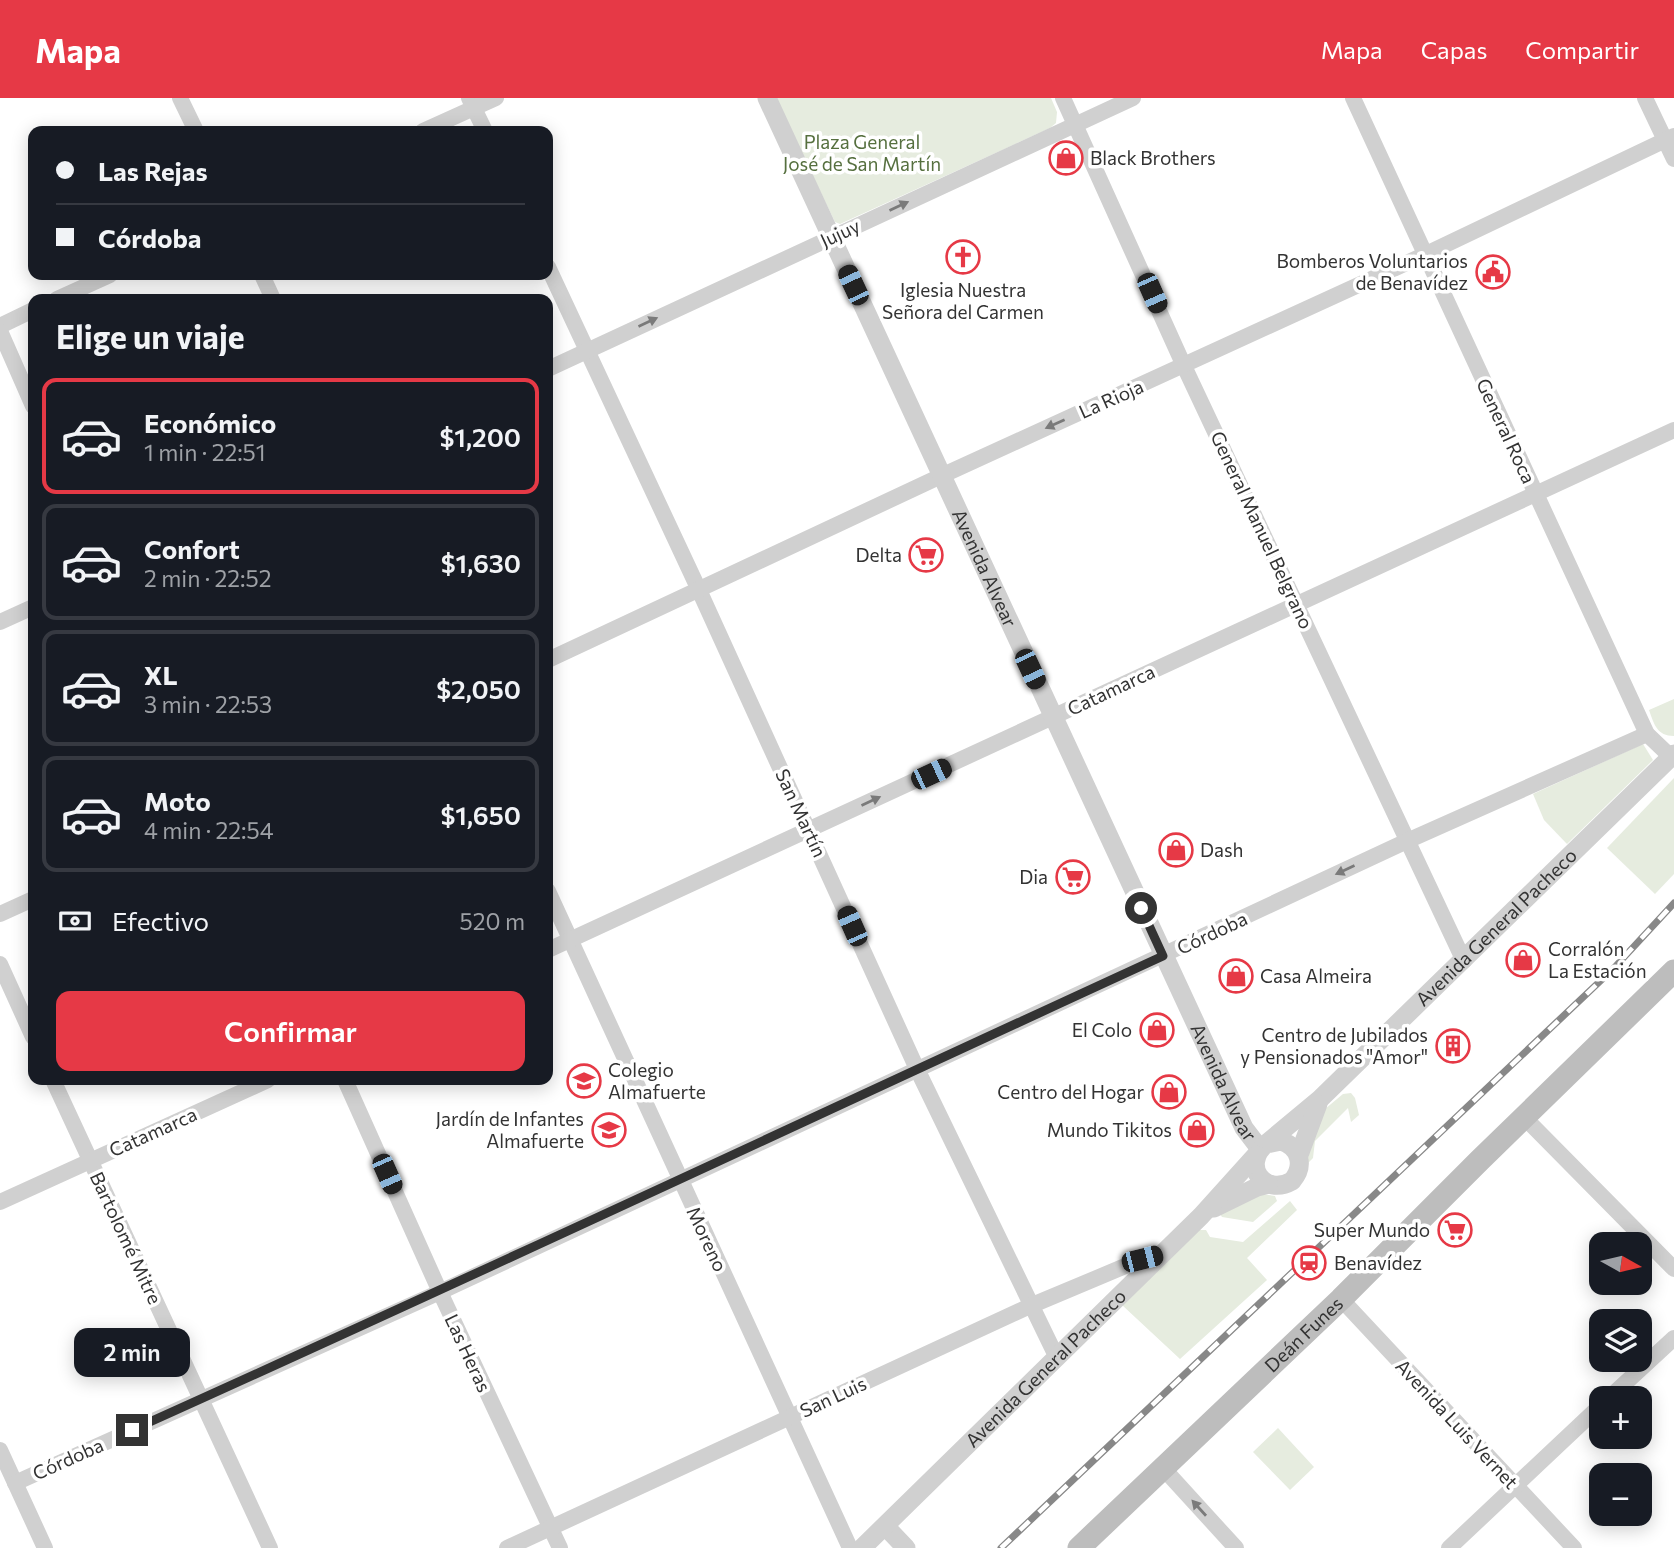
<!DOCTYPE html>
<html lang="es">
<head>
<meta charset="utf-8">
<style>
  body { margin:0; font-family:Commissioner,sans-serif; background:#242831; color:#f1f3f6; height:100vh; display:flex; flex-direction:column; font-size:26px; white-space:nowrap }
  * { box-sizing:border-box; margin:0 }
  p { font-size:23px; color:#9ea1a6 }
  .icon { flex:none; width:38px; height:38px; fill:none; stroke:currentColor; stroke-width:2; stroke-linecap:round; stroke-linejoin:round }
  .map { position:relative; flex:1; overflow:hidden }
  .panel { position:absolute; left:28px; top:196px; width:525px; height:791px; display:flex; flex-direction:column; background:#171b24; border-radius:14px; box-shadow:0 4px 18px #0003 }
  .panel>* { flex:none }
  .hud { position:absolute; left:28px; top:28px; width:525px; height:154px; border-radius:14px; box-shadow:0 4px 18px #0003; display:grid; align-content:center; height:154px; padding:0 28px; background:#171b24 }
  .needle { width:46px; rotate:98deg }
  .controls { position:absolute; left:1589px; top:1134px; display:grid; gap:14px }
  .controls a { display:grid; place-items:center; width:63px; height:63px; border-radius:14px; background:#171b24; box-shadow:0 4px 18px #0003; font-size:35px }
  .end { position:absolute; width:32px; height:32px; margin:-16px; border:9px solid #333; background:#fff; box-shadow:0 0 0 4px #fff }
  .from { border-radius:50% }
  .bubble { position:absolute; height:49px; border-radius:14px; background:#171b24; box-shadow:0 4px 18px #0003; font-size:23px; font-weight:600; line-height:49px; text-align:center }
  .car { position:absolute; width:21px; height:42px; margin:-21px -10px; border-radius:9px; box-shadow:0 0 5px 2px #0007; background:linear-gradient(#222 24%,#8ab4d8 0 40%,#222 0 76%,#8ab4d8 0 86%,#222 0) }
  .hud b { display:flex; align-items:center; gap:24px; height:66px; font-size:26px }
  .hud b+b { border-top:2px solid #363941 }
  .hud i { width:18px; height:18px; background:#f1f3f6 }
  ul { padding:0; list-style:none }
  li { display:flex; align-items:center; gap:21px; height:116px; margin:0 14px 10px; padding:0 14px; border:4px solid #363941; border-radius:14px }
  li div { flex:1 }
  li b { display:block; font-size:26px }
  li em { font-style:normal; font-weight:600 }
  li.selected { border-color:#e63946 }
  li>.icon { width:63px; height:63px; stroke-width:1.5 }
  h2 { padding:0 28px; font-size:32px; line-height:84px }
  .pay { display:flex; align-items:center; gap:18px; height:77px; padding:0 28px; font-size:26px }
  .pay p { margin-inline-start:auto }
  .action { display:flex; gap:14px; margin-top:auto; padding:14px 28px }
  .action a { flex:1; height:80px; border-radius:14px; background:#e63946; color:#fff; font-size:28px; font-weight:600; line-height:80px; text-align:center }
  header { display:flex; align-items:center; gap:42px; box-sizing:border-box; height:98px; padding:0 35px; background:#e63946; color:#fff }
  header strong { font-size:33px }
  nav { display:flex; gap:38px; margin-inline-start:auto; font-size:24px }
  .map>svg:first-child { display:block }
  .green { fill:#e6ecdf }
  .lines { fill:none; stroke-linecap:round; stroke-linejoin:round }
  .minor { stroke:#d0d0d0; stroke-width:16 }
  .tertiary { stroke:#d0d0d0; stroke-width:19 }
  .secondary { stroke:#bdbdbd; stroke-width:23 }
  .rail-casing { stroke:#888; stroke-width:7 }
  .rail { stroke:#fff; stroke-width:4.5; stroke-dasharray:13; stroke-linecap:butt }
  .oneway { fill:#7a7a7a }
  .route { stroke:#333; stroke-width:9 }
  .labels { text-anchor:middle; stroke-width:7; stroke-linejoin:round; paint-order:stroke }
  .park-label { font-size:19px; fill:#56703f; stroke:#fff }
  .poi-label { font-size:19px; fill:#333; stroke:#fff; text-anchor:end }
  .street-label { font-size:19px; fill:#333; stroke:#fff }
</style>
</head>
<body>
<header>
<strong>Mapa</strong>
<nav><a>Mapa</a><a>Capas</a><a>Compartir</a></nav>
</header>
<div class="map">
<svg width="1674" height="1450" viewBox="0 0 1674 1450">
  <rect width="100%" height="100%" fill="#fff"/>
  <g class="green">
    <polygon points="775,0 1051,0 1057,14 1056,25 1050,30 840,126 835,124"/>
    <path d="M1674 601V638C1657 638 1654 626 1649 612Z"/>
    <polygon points="1643,646 1653,662 1567,746 1544,722 1533,696"/>
    <polygon points="1674,680 1674,776 1655,796 1607,750"/>
    <polygon points="1351,995 1355,1000 1359,1017 1351,1024 1348,1010 1315,1043 1313,1060 1306,1067 1319,1016 1343,996"/>
    <polygon points="1256,1095 1275,1098 1277,1103 1253,1124 1222,1119 1219,1115"/>
    <polygon points="1290,1103 1297,1112 1247,1160 1267,1182 1180,1261 1122,1207 1199,1132 1206,1132 1210,1139 1243,1144"/>
    <polygon points="1278,1330 1314,1369 1290,1392 1253,1354"/>
  </g>
  <g class="lines">
    <g class="minor">
      <polyline points="180,0 196,33"/>
      <polyline points="469,0 485,33"/>
      <polyline points="1063,0 1184,268 1464,863"/>
      <polyline points="1353,0 1647,636 1671,659"/>
      <polyline points="1645,0 1674,61"/>
      <polyline points="423,33 496,0"/>
      <polyline points="548,169 699,492 917,971 1057,1260"/>
      <polyline points="262,177 273,201"/>
      <polyline points="57,201 110,177"/>
      <polyline points="0,228 33,212"/>
      <polyline points="0,233 33,308"/>
      <polyline points="548,271 1133,0"/>
      <polyline points="0,524 33,509"/>
      <polyline points="548,562 941,378 1424,157 1674,38"/>
      <polyline points="548,793 850,1450"/>
      <polyline points="0,816 33,801"/>
      <polyline points="548,852 1674,332"/>
      <polyline points="0,866 33,939"/>
      <polyline points="53,982 270,1450"/>
      <polyline points="345,982 440,1194 560,1450"/>
      <polyline points="1524,1019 1674,1171"/>
      <polyline points="0,1104 268,982"/>
      <polyline points="1341,1201 1574,1450"/>
      <polyline points="1609,1300 1674,1240"/>
      <polyline points="0,1352 45,1450"/>
      <polyline points="1163,1370 1236,1450"/>
      <polyline points="15,1385 440,1194 1407,743 1647,636"/>
      <polyline points="507,1450 1030,1208 1142,1161 1162,1156"/>
      <polyline points="1449,1450 1601,1307"/>
    </g>
    <g class="tertiary">
      <path id="s1" d="M767 0 1244 1030 1260 1051"/>
      <path id="s2" d="M1266 1046 1281 1043C1300 1049 1305 1068 1292 1083 1264 1099 1241 1067 1266 1046L1320 1001 1674 656"/>
      <polyline points="1299,1057 1318,1006"/>
      <polyline points="1214,1110 1257,1089 1269,1086"/>
      <polyline points="886,1429 906,1450"/>
      <path id="s3" d="M862 1450 1201 1118 1256 1057"/>
    </g>
    <path class="secondary" id="s4" d="M1079 1450 1341 1201 1480 1062 1674 873"/>
    <defs>
      <polyline id="rail" points="1001,1450 1614,870 1674,805"/>
    </defs>
    <use href="#rail" class="rail-casing"/>
    <use href="#rail" class="rail"/>
  </g>
  <defs><path id="oneway-solid" d="M-6-.8H1V-3.2L6.5 0L1 3.2V.8H-6Z" transform="scale(1.75)"/></defs>
  <g class="oneway">
    <use href="#oneway-solid" transform="translate(899 108) rotate(-25)"/>
    <use href="#oneway-solid" transform="translate(648 224) rotate(-25)"/>
    <use href="#oneway-solid" transform="translate(1055 326) rotate(156)"/>
    <use href="#oneway-solid" transform="translate(871 703) rotate(-25)"/>
    <use href="#oneway-solid" transform="translate(1345 772) rotate(155)"/>
    <use href="#oneway-solid" transform="translate(1199 1410) rotate(-132)"/>
  </g>
  <g class="lines">
    <path class="route" d="M132 1332C477 1177 819 1016 1163 858L1141 810"/>
  </g>
  <defs>
    <symbol id="shop-ring" viewBox="-11 -11 22 22"><circle r="9.5" fill="#fff" stroke="#e63946" stroke-width="1.5"/><path d="M-5-2.5h2.3a2.7 3.5 0 0 1 5.4 0H5L5.5 6h-11ZM-1.5-2.5h3a1.5 2.3 0 0 0-3 0Z" fill="#e63946"/></symbol>
    <symbol id="church-ring" viewBox="-11 -11 22 22"><circle r="9.5" fill="#fff" stroke="#e63946" stroke-width="1.5"/><path d="M-1.2-6h2.4v3.5h3.3v2.4h-3.3V6h-2.4V-.1h-3.3v-2.4h3.3Z" fill="#e63946"/></symbol>
    <symbol id="civic-ring" viewBox="-11 -11 22 22"><circle r="9.5" fill="#fff" stroke="#e63946" stroke-width="1.5"/><path d="M-.6-6.5H3V-4.5H.6V-3L4-1V1h2V6H-6V1h2V-1L-.6-3ZM-1.2 2.5V6h2.4V2.5Z" fill="#e63946"/></symbol>
    <symbol id="supermarket-ring" viewBox="-11 -11 22 22"><circle r="9.5" fill="#fff" stroke="#e63946" stroke-width="1.5"/><path d="M-6-5.5h2.5l.6 2H6L4.5 2H-2.5L-4.4-4H-6ZM-1.5 3.2a1.3 1.3 0 1 0 .1 0ZM3 3.2a1.3 1.3 0 1 0 .1 0Z" fill="#e63946"/></symbol>
    <symbol id="building-ring" viewBox="-11 -11 22 22"><circle r="9.5" fill="#fff" stroke="#e63946" stroke-width="1.5"/><path d="M-4-6H4V6H1V3H-1V6H-4ZM-2.5-4.3h1.7v1.8h-1.7ZM.8-4.3h1.7v1.8H.8ZM-2.5-1h1.7V.8h-1.7ZM.8-1h1.7V.8H.8Z" fill="#e63946"/></symbol>
    <symbol id="school-ring" viewBox="-11 -11 22 22"><circle r="9.5" fill="#fff" stroke="#e63946" stroke-width="1.5"/><path d="M0-5L7-2L0 1L-7-2ZM-4 1L0 2.5L4 1V4Q0 6-4 4Z" fill="#e63946"/></symbol>
    <symbol id="station-ring" viewBox="-11 -11 22 22"><circle r="9.5" fill="#fff" stroke="#e63946" stroke-width="1.5"/><path d="M-3-6H3Q5-6 5-4V2Q5 4 3 4L4.5 6H3L1.5 4h-3L-3 6H-4.5L-3 4Q-5 4-5 2V-4Q-5-6-3-6ZM-3.5-4v3h7v-3ZM-3.5 1v1.5H-2V1ZM2 1v1.5H3.5V1Z" fill="#e63946"/></symbol>
  </defs>
  <g fill-rule="evenodd">
    <use href="#shop-ring" x="1047" y="41" width="38" height="38"/>
    <use href="#church-ring" x="944" y="140" width="38" height="38"/>
    <use href="#civic-ring" x="1474" y="155" width="38" height="38"/>
    <use href="#supermarket-ring" x="907" y="438" width="38" height="38"/>
    <use href="#shop-ring" x="1157" y="733" width="38" height="38"/>
    <use href="#supermarket-ring" x="1054" y="760" width="38" height="38"/>
    <use href="#shop-ring" x="1504" y="843" width="38" height="38"/>
    <use href="#shop-ring" x="1217" y="859" width="38" height="38"/>
    <use href="#shop-ring" x="1138" y="913" width="38" height="38"/>
    <use href="#building-ring" x="1434" y="929" width="38" height="38"/>
    <use href="#school-ring" x="565" y="964" width="38" height="38"/>
    <use href="#shop-ring" x="1150" y="975" width="38" height="38"/>
    <use href="#school-ring" x="590" y="1013" width="38" height="38"/>
    <use href="#shop-ring" x="1178" y="1013" width="38" height="38"/>
    <use href="#supermarket-ring" x="1436" y="1113" width="38" height="38"/>
    <use href="#station-ring" x="1290" y="1146" width="38" height="38"/>
  </g>
  <g class="labels">
    <g class="park-label">
      <text x="862" y="51">Plaza General<tspan x="862" dy="22">José de San Martín</tspan></text>
    </g>
    <g class="poi-label">
      <text x="1090" y="67" text-anchor="start">Black Brothers</text>
      <text x="1468" y="170">Bomberos Voluntarios<tspan x="1468" dy="22">de Benavídez</tspan></text>
      <text x="963" y="199" text-anchor="middle">Iglesia Nuestra<tspan x="963" dy="22">Señora del Carmen</tspan></text>
      <text x="902" y="464">Delta</text>
      <text x="1200" y="759" text-anchor="start">Dash</text>
      <text x="1048" y="786">Dia</text>
      <text x="1548" y="858" text-anchor="start">Corralón<tspan x="1548" dy="22">La Estación</tspan></text>
      <text x="1260" y="885" text-anchor="start">Casa Almeira</text>
      <text x="1132" y="939">El Colo</text>
      <text x="1428" y="944">Centro de Jubilados<tspan x="1428" dy="22">y Pensionados "Amor"</tspan></text>
      <text x="608" y="979" text-anchor="start">Colegio<tspan x="608" dy="22">Almafuerte</tspan></text>
      <text x="1144" y="1001">Centro del Hogar</text>
      <text x="584" y="1028">Jardín de Infantes<tspan x="584" dy="22">Almafuerte</tspan></text>
      <text x="1172" y="1039">Mundo Tikitos</text>
      <text x="1430" y="1139">Super Mundo</text>
      <text x="1334" y="1172" text-anchor="start">Benavídez</text>
    </g>
    <g class="street-label">
      <text transform="translate(840 135) rotate(-25)" y="7">Jujuy</text>
      <text transform="translate(1111 301) rotate(-24)" y="7">La Rioja</text>
      <text transform="translate(1506 333) rotate(65)" y="7">General Roca</text>
      <text transform="translate(1262 432) rotate(65)" y="7">General Manuel Belgrano</text>
      <text dy="7" stroke="none"><textPath href="#s1" startOffset="518">Avenida Alvear</textPath></text>
      <text transform="translate(1111 592) rotate(-25)" y="7">Catamarca</text>
      <text transform="translate(801 715) rotate(65)" y="7">San Martín</text>
      <text dy="7" stroke="none"><textPath href="#s2" startOffset="455">Avenida General Pacheco</textPath></text>
      <text transform="translate(1212 835) rotate(-25)" y="7">Córdoba</text>
      <text dy="7" stroke="none"><textPath href="#s1" startOffset="1085">Avenida Alvear</textPath></text>
      <text transform="translate(153 1034) rotate(-24)" y="7">Catamarca</text>
      <text transform="translate(126 1140) rotate(65)" y="7">Bartolomé Mitre</text>
      <text transform="translate(707 1141) rotate(65)" y="7">Moreno</text>
      <text dy="7" stroke="none"><textPath href="#s4" startOffset="310">Deán Funes</textPath></text>
      <text transform="translate(468 1255) rotate(65)" y="7">Las Heras</text>
      <text dy="7" stroke="none"><textPath href="#s3" startOffset="257">Avenida General Pacheco</textPath></text>
      <text transform="translate(833 1299) rotate(-25)" y="7">San Luis</text>
      <text transform="translate(1457 1326) rotate(47)" y="7">Avenida Luis Vernet</text>
      <text transform="translate(68 1361) rotate(-24)" y="7">Córdoba</text>
    </g>
  </g>
</svg>
<div class="controls">
<a><svg class="needle" viewBox="-14 -14 28 28"><path d="M0-13l5 13h-10z" fill="#e53935"/><path d="M0 13l5-13h-10z" fill="#9ea1a6"/></svg></a>
<a><svg class="icon" aria-label="layers" viewBox="0 0 24 24"><path d="M12 4l9 5-9 5-9-5zM3 14l9 5 9-5"/></svg></a>
<a>+</a>
<a>−</a>
</div>
<i class="end from" style="left:1141px;top:810px"></i>
<i class="end" style="left:132px;top:1332px"></i>
<div class="bubble" style="left:74px;top:1230px;width:116px">2 min</div>
<i class="car" style="left:853px;top:187px;rotate:335deg"></i>
<i class="car" style="left:1152px;top:195px;rotate:156deg"></i>
<i class="car" style="left:1030px;top:571px;rotate:155deg"></i>
<i class="car" style="left:931px;top:676px;rotate:65deg"></i>
<i class="car" style="left:852px;top:828px;rotate:336deg"></i>
<i class="car" style="left:387px;top:1076px;rotate:156deg"></i>
<i class="car" style="left:1142px;top:1161px;rotate:76deg"></i>
<div class="hud">
<b><i class="from"></i>Las Rejas</b>
<b><i></i>Córdoba</b>
</div>
<section class="panel">
<h2>Elige un viaje</h2>
<ul>
<li class="selected"><svg class="icon" aria-label="car" viewBox="0 0 24 24"><path d="M5 17H2v-5l4-1 3-4h7l3 4 3 1v5h-3M9 17h6M6 11h13"/><circle cx="7" cy="17" r="2"/><circle cx="17" cy="17" r="2"/></svg><div><b>Económico</b><p>1 min · 22:51</p></div><em>$1,200</em></li>
<li><svg class="icon" aria-label="car" viewBox="0 0 24 24"><path d="M5 17H2v-5l4-1 3-4h7l3 4 3 1v5h-3M9 17h6M6 11h13"/><circle cx="7" cy="17" r="2"/><circle cx="17" cy="17" r="2"/></svg><div><b>Confort</b><p>2 min · 22:52</p></div><em>$1,630</em></li>
<li><svg class="icon" aria-label="car" viewBox="0 0 24 24"><path d="M5 17H2v-5l4-1 3-4h7l3 4 3 1v5h-3M9 17h6M6 11h13"/><circle cx="7" cy="17" r="2"/><circle cx="17" cy="17" r="2"/></svg><div><b>XL</b><p>3 min · 22:53</p></div><em>$2,050</em></li>
<li><svg class="icon" aria-label="car" viewBox="0 0 24 24"><path d="M5 17H2v-5l4-1 3-4h7l3 4 3 1v5h-3M9 17h6M6 11h13"/><circle cx="7" cy="17" r="2"/><circle cx="17" cy="17" r="2"/></svg><div><b>Moto</b><p>4 min · 22:54</p></div><em>$1,650</em></li>
</ul>
<div class="pay"><svg class="icon" aria-label="cash" viewBox="0 0 24 24"><path d="M3 7h18v10H3z"/><circle cx="12" cy="12" r="2"/></svg>Efectivo<p>520 m</p></div>
<div class="action"><a>Confirmar</a></div>
</section>
</div>
</body>
</html>
